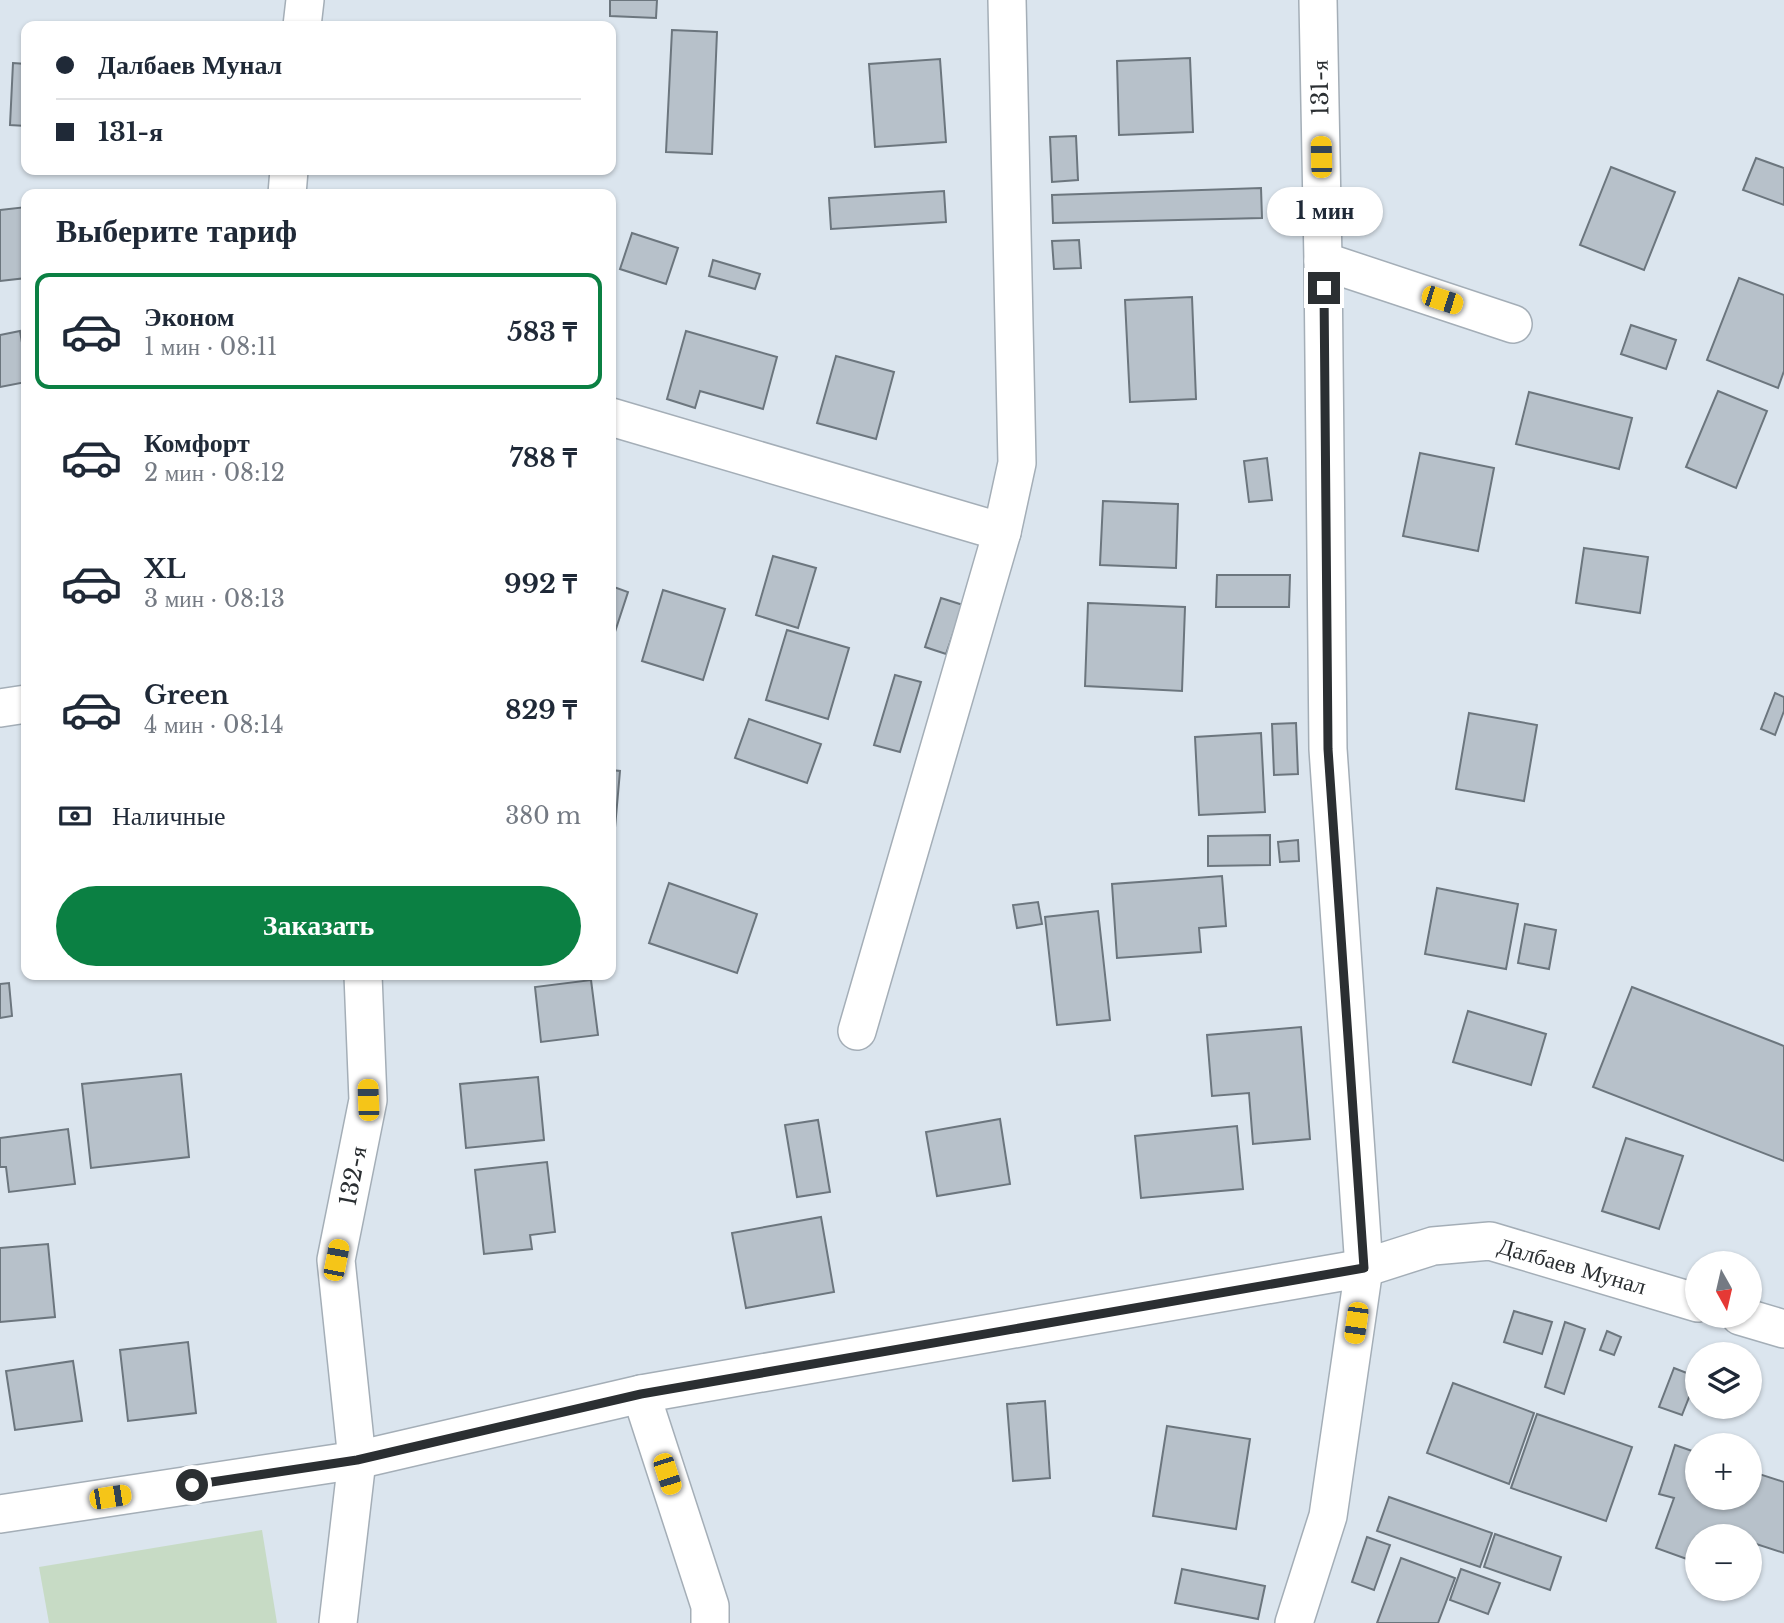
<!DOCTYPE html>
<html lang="ru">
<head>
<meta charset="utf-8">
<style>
  body { margin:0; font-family:"Libre Baskerville",serif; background:#f6f6f7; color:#1f2937; height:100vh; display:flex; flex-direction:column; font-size:26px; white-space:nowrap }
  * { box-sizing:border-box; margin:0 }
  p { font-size:23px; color:#747a83 }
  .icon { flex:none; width:38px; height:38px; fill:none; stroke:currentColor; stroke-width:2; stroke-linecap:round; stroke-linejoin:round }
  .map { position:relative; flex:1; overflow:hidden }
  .sheet { position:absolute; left:21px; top:189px; width:595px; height:791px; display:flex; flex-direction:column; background:#fff; border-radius:14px; box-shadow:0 2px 5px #0004 }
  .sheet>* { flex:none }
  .guide { position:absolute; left:21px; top:21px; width:595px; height:154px; border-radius:14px; box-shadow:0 2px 5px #0004; display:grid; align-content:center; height:154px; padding:0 35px; background:#fff }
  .needle { width:46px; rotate:172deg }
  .controls { position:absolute; left:1685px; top:1251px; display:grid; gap:14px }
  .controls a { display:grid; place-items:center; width:77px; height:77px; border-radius:50%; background:#fff; box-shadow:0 2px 5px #0004; font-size:35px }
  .end { position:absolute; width:32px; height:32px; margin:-16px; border:9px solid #2b2f32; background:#fff; box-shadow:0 0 0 4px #fff }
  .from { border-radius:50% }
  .bubble { position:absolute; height:49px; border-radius:24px; background:#fff; box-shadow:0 2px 5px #0004; font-size:23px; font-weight:700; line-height:49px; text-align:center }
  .car { position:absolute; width:21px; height:42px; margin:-21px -10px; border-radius:9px; box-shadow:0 0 5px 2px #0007; background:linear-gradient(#f5c518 24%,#345 0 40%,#f5c518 0 76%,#345 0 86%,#f5c518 0) }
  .guide b { display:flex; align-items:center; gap:24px; height:66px; font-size:26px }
  .guide b+b { border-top:2px solid #e0e1e3 }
  .guide i { width:18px; height:18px; background:#1f2937 }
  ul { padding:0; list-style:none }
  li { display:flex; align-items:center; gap:21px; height:116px; margin:0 14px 10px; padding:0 21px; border:4px solid transparent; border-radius:14px }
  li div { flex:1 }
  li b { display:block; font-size:26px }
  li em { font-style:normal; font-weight:700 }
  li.on { border-color:#0b8043 }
  li>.icon { width:63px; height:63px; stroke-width:1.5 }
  h2 { padding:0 35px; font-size:32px; line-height:84px }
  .pay { display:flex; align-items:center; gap:18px; height:77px; padding:0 35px; font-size:26px }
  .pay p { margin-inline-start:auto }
  .cta { display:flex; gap:14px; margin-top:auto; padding:14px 35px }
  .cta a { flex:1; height:80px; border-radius:42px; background:#0b8043; color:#fff; font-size:28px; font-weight:700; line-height:80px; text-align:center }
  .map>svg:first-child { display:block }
  .green { fill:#c7dbc5 }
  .building { fill:#b7c1ca; stroke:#6c767e; stroke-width:2 }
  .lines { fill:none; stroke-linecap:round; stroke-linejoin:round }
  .minor-casing { stroke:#a4aeb7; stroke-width:40 }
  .minor { stroke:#fff; stroke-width:37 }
  .route { stroke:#2b2f32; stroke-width:9 }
  .labels { text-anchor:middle; stroke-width:5; stroke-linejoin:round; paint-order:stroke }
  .street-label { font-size:23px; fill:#2b2f32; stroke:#fff }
</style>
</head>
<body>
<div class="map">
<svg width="1784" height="1623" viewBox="0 0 1784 1623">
  <rect width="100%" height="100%" fill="#dbe5ee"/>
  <polygon class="green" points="262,1530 277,1623 49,1623 39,1567"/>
  <g class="building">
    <polygon points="610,0 657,0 656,18 610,16"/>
    <polygon points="672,30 717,32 712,154 666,152"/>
    <polygon points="1190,58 1193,132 1119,135 1117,61"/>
    <polygon points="940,59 946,142 875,147 869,64"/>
    <polygon points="13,63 26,64 26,126 10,125"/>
    <polygon points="1076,136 1078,180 1052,182 1050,137"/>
    <polygon points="1756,158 1784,168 1784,205 1743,190"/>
    <polygon points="1611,167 1675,192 1644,270 1580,245"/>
    <polygon points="1261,188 1262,218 1053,223 1052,195"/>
    <polygon points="944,191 946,222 831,229 829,198"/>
    <polygon points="26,207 26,278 0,281 0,210"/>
    <polygon points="632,233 678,248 666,284 620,269"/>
    <polygon points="1079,240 1081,268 1054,269 1052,241"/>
    <polygon points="713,260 760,274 755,289 709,276"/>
    <polygon points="1739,278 1784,295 1784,371 1778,388 1707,360"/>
    <polygon points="1192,297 1196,399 1130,402 1125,300"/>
    <polygon points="1631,325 1676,340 1666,369 1621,354"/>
    <polygon points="20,331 26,366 26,382 0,387 0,335"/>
    <polygon points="686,331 777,357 763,409 700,391 695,408 667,399"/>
    <polygon points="836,356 894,372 876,439 817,423"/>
    <polygon points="1718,391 1767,411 1736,488 1686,467"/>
    <polygon points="1529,392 1632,418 1619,469 1516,444"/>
    <polygon points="1420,453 1494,468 1478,551 1403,536"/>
    <polygon points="1267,458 1272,500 1249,502 1244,461"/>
    <polygon points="1103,501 1178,504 1176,568 1100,565"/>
    <polygon points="1584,548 1648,557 1640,613 1576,603"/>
    <polygon points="773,556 816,568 798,628 756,615"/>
    <polygon points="1217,575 1290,575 1289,607 1216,607"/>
    <polygon points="611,586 628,592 612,641 611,641"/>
    <polygon points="663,590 725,609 703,680 642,661"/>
    <polygon points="941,598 963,605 946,654 925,647"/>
    <polygon points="1088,603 1185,607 1182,691 1085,686"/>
    <polygon points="787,630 849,648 828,719 766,700"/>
    <polygon points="895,675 921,682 900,752 874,745"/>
    <polygon points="1775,693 1784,697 1784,711 1775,735 1761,729"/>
    <polygon points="1469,713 1537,725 1524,801 1456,789"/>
    <polygon points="749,719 821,744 807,783 735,758"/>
    <polygon points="1296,723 1298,774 1274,775 1272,724"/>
    <polygon points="1261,733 1265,812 1199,815 1195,737"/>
    <polygon points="611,770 620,771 614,839 611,839"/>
    <polygon points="1270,835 1270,865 1208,866 1208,836"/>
    <polygon points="1298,840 1299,861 1280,862 1278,842"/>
    <polygon points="1222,876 1226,926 1199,928 1201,952 1117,958 1112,884"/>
    <polygon points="669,883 757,914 737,973 649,943"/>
    <polygon points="1437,888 1518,904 1506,969 1425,954"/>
    <polygon points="1038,902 1042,924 1017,928 1013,905"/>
    <polygon points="1098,911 1110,1020 1057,1025 1045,917"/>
    <polygon points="1525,924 1556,930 1549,969 1518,963"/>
    <polygon points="591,980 598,1035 541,1042 535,987"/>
    <polygon points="9,983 12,1016 0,1018 0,984"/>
    <polygon points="1632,987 1784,1046 1784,1161 1593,1087"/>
    <polygon points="1468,1011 1546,1034 1531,1085 1453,1062"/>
    <polygon points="1301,1027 1310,1139 1253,1144 1249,1093 1212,1096 1207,1035"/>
    <polygon points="181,1074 189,1157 91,1168 82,1084"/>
    <polygon points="538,1077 544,1140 466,1148 460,1084"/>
    <polygon points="1000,1119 1010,1184 937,1196 926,1132"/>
    <polygon points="818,1120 830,1192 797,1197 785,1125"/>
    <polygon points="1237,1126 1243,1189 1141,1198 1135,1136"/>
    <polygon points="68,1129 75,1184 9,1192 6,1167 0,1167 0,1138"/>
    <polygon points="1626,1138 1683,1156 1659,1229 1602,1211"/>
    <polygon points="547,1162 555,1232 530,1235 532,1249 484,1254 475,1170"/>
    <polygon points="821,1217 834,1292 746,1308 732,1233"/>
    <polygon points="48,1244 55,1317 0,1322 0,1248"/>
    <polygon points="1514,1311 1552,1322 1542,1354 1504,1342"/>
    <polygon points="1565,1322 1585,1329 1564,1394 1545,1387"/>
    <polygon points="1607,1331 1621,1337 1614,1355 1600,1350"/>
    <polygon points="188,1342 196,1413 128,1421 120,1350"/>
    <polygon points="73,1361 82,1421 15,1430 6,1371"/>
    <polygon points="1674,1368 1697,1377 1682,1415 1659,1407"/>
    <polygon points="1453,1383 1534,1413 1509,1484 1427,1453"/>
    <polygon points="1045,1401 1050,1478 1013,1481 1007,1404"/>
    <polygon points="1537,1414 1632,1447 1606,1521 1511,1488"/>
    <polygon points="1167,1426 1250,1439 1236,1529 1153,1516"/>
    <polygon points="1675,1445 1698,1453 1698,1498 1750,1498 1750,1471 1784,1482 1784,1553 1750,1542 1750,1536 1734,1536 1724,1533 1723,1536 1698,1536 1698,1563 1656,1548 1674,1498 1659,1494"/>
    <polygon points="1389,1497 1492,1533 1480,1567 1377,1531"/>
    <polygon points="1495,1534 1561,1557 1550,1590 1484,1567"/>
    <polygon points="1367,1537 1390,1545 1374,1590 1352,1582"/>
    <polygon points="1401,1558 1455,1578 1438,1623 1377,1623"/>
    <polygon points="1182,1569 1265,1586 1258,1619 1175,1603"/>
    <polygon points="1461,1569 1500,1583 1488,1614 1450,1600"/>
  </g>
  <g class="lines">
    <defs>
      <g id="minor">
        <polyline points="302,26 305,0"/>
        <polyline points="287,194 289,170"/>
        <polyline points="1323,261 1513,324"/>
        <polyline points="611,417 1002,532"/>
        <polyline points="0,708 26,704"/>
        <polyline points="857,1031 1002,532 1017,463 1007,0"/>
        <polyline points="1740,1316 1784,1329"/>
        <polyline points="641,1394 710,1606 710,1623"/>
        <polyline points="0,1514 357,1460 641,1394 1364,1268 1433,1246 1490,1241 1698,1303"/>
        <polyline points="338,1623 357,1460 336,1260 368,1100 363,975"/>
        <polyline points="1294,1623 1328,1516 1364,1268 1328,749 1323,261 1318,0"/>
      </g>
    </defs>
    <use href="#minor" class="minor-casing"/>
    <use href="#minor" class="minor"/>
  </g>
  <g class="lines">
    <polyline class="route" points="192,1485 357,1460 641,1394 1364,1268 1328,749 1324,288"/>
  </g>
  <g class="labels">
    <g class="street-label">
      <text transform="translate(1320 88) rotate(-91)" y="8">131-я</text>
      <text transform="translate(353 1176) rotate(-79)" y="8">132-я</text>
      <text transform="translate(1572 1266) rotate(16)" y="8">Далбаев Мунал</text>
    </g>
  </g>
</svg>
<div class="controls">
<a><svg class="needle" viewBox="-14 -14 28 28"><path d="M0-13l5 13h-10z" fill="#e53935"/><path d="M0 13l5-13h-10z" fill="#747a83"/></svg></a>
<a><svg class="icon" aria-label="layers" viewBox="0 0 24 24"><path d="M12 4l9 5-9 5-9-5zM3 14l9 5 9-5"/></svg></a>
<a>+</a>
<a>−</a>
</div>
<i class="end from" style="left:192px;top:1485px"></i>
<i class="end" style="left:1324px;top:288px"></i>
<div class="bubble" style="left:1267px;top:187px;width:116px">1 мин</div>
<i class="car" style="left:1321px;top:157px;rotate:359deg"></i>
<i class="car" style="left:1442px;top:300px;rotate:108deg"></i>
<i class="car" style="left:368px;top:1100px;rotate:358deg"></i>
<i class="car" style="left:336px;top:1260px;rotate:11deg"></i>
<i class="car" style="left:1356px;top:1323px;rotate:188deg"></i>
<i class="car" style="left:667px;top:1474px;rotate:162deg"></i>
<i class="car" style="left:110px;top:1497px;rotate:81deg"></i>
<div class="guide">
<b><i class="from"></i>Далбаев Мунал</b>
<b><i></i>131-я</b>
</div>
<section class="sheet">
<h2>Выберите тариф</h2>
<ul>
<li class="on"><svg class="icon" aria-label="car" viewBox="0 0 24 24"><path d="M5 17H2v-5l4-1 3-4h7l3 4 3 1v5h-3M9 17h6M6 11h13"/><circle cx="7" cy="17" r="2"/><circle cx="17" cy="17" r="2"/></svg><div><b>Эконом</b><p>1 мин · 08:11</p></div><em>583 ₸</em></li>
<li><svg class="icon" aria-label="car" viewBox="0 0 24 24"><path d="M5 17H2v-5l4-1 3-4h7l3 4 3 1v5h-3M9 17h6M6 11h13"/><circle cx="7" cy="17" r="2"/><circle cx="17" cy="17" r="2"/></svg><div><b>Комфорт</b><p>2 мин · 08:12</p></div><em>788 ₸</em></li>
<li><svg class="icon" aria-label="car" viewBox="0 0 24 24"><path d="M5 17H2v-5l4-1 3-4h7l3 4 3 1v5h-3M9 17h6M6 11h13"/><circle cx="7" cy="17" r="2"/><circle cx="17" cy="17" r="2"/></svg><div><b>XL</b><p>3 мин · 08:13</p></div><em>992 ₸</em></li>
<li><svg class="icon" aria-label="car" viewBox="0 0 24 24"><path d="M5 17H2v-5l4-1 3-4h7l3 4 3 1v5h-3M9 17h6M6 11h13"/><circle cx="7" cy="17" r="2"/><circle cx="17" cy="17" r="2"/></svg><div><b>Green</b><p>4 мин · 08:14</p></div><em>829 ₸</em></li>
</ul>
<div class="pay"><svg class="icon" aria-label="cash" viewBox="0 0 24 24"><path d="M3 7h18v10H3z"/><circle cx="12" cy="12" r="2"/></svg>Наличные<p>380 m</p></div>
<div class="cta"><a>Заказать</a></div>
</section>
</div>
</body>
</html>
